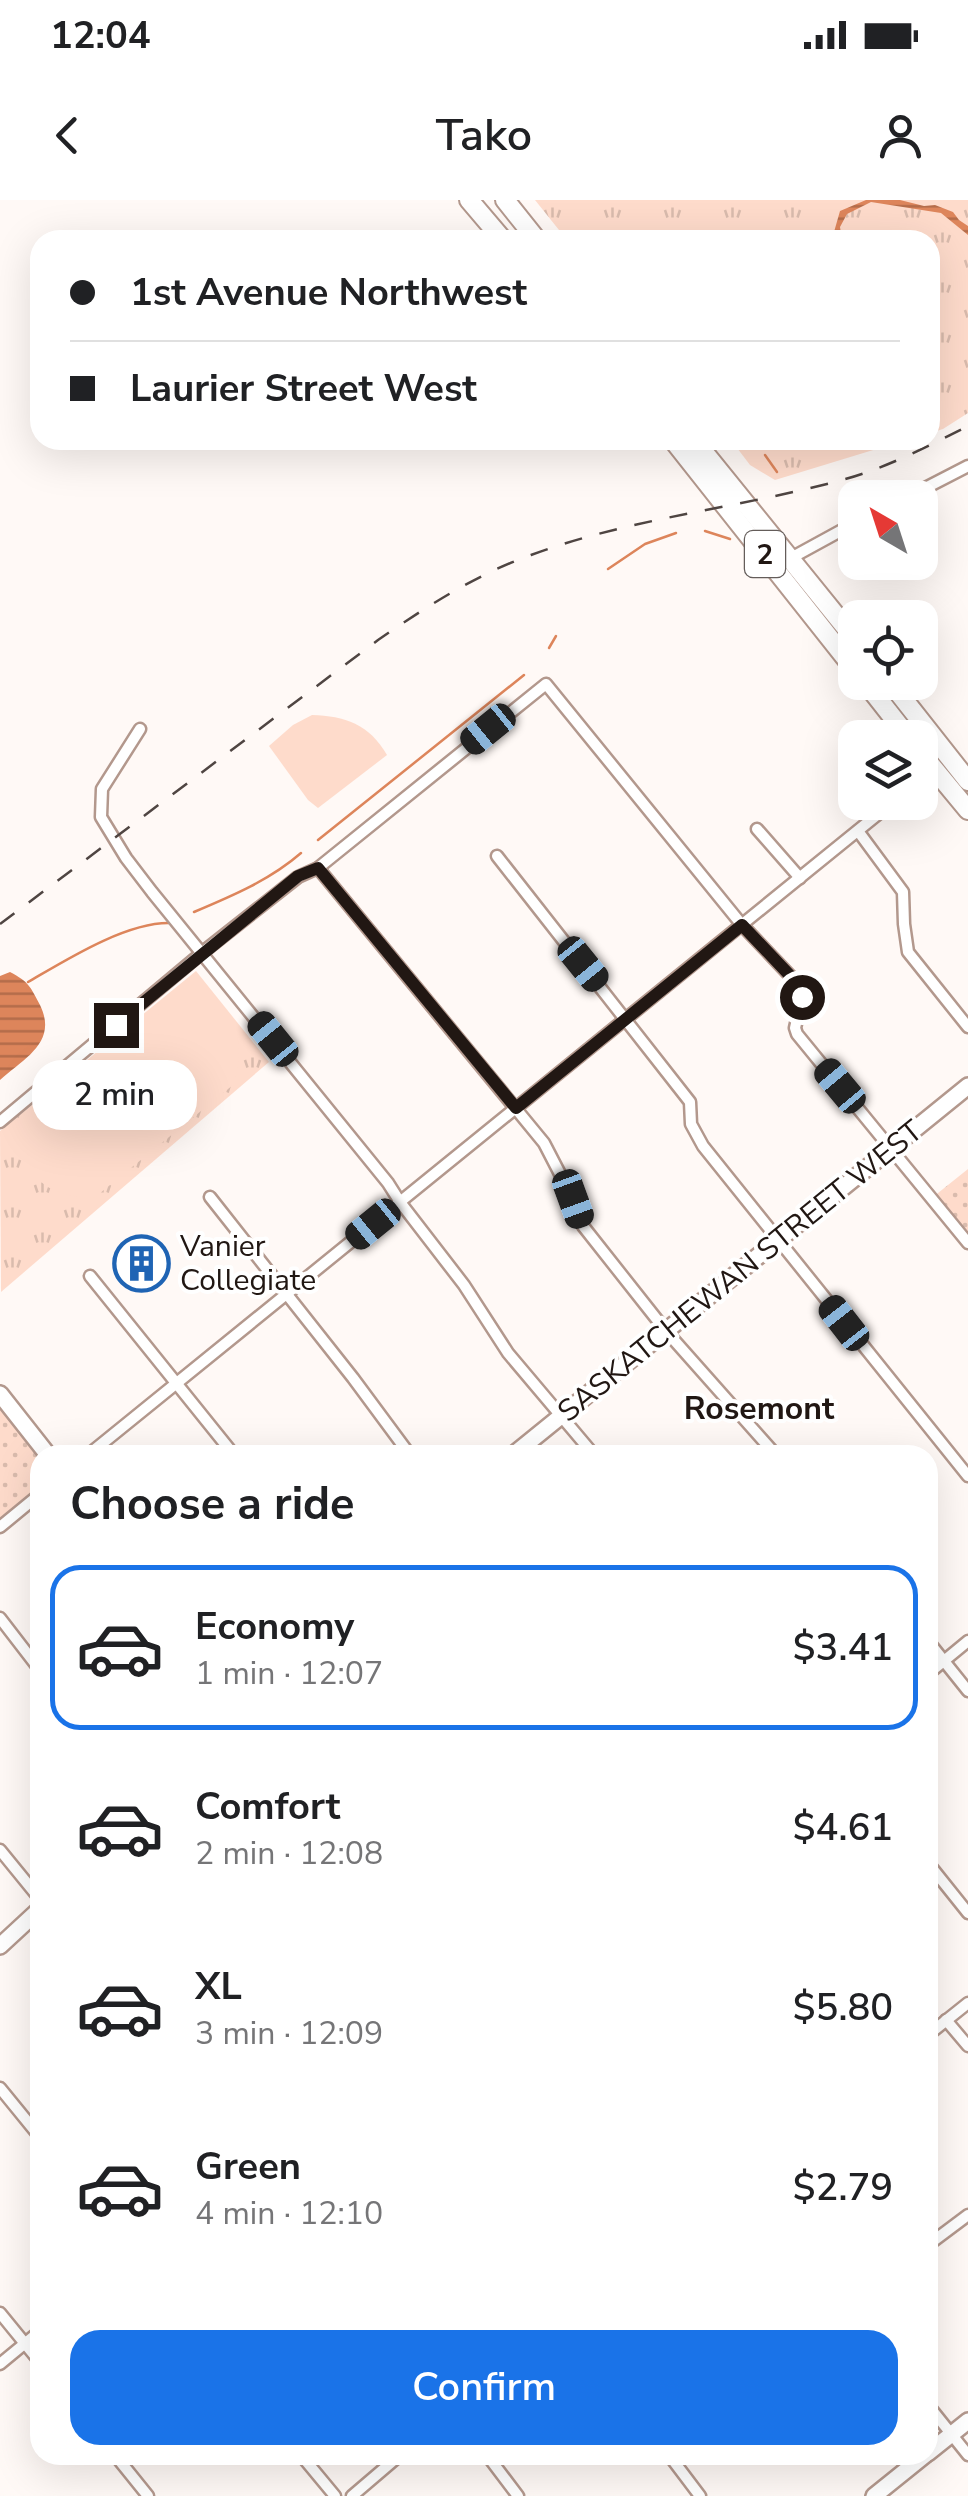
<!DOCTYPE html>
<html lang="en">
<head>
<meta charset="utf-8">
<style>
  body { margin:0; font-family:"Nunito Sans",sans-serif; background:#f2f2f2; color:#202124; height:100vh; display:flex; flex-direction:column; font-size:38px; white-space:nowrap }
  * { box-sizing:border-box; margin:0 }
  p { font-size:32px; color:#757577 }
  .icon { flex:none; width:55px; height:55px; fill:none; stroke:currentColor; stroke-width:2; stroke-linecap:round; stroke-linejoin:round }
  .map { position:relative; flex:1; overflow:hidden }
  .details { position:absolute; left:30px; top:1245px; width:908px; height:1020px; display:flex; flex-direction:column; background:#fff; border-radius:30px; box-shadow:0 10px 40px #0002 }
  .details>* { flex:none }
  .guide { position:absolute; left:30px; top:30px; width:910px; height:220px; border-radius:30px; box-shadow:0 10px 40px #0002; display:grid; align-content:center; height:220px; padding:0 40px; background:#fff }
  .needle { width:65px; rotate:321deg }
  .tools { position:absolute; left:838px; top:280px; display:grid; gap:20px }
  .tools a { display:grid; place-items:center; width:100px; height:100px; border-radius:20px; background:#fff; box-shadow:0 10px 40px #0002; font-size:50px }
  .end { position:absolute; width:45px; height:45px; margin:-22px; border:12px solid #211713; background:#fff; box-shadow:0 0 0 5px #fff }
  .from { border-radius:50% }
  .bubble { position:absolute; height:70px; border-radius:30px; background:#fff; box-shadow:0 10px 40px #0002; font-size:32px; font-weight:600; line-height:70px; text-align:center }
  .car { position:absolute; width:30px; height:60px; margin:-30px -15px; border-radius:12px; box-shadow:0 0 8px 2px #0007; background:linear-gradient(#222 24%,#8ab4d8 0 40%,#222 0 76%,#8ab4d8 0 86%,#222 0) }
  .guide b { display:flex; align-items:center; gap:35px; height:95px; font-size:38px }
  .guide b+b { border-top:2px solid #e0e0e0 }
  .guide i { width:25px; height:25px; background:#202124 }
  ul { padding:0; list-style:none }
  li { display:flex; align-items:center; gap:30px; height:165px; margin:0 20px 15px; padding:0 20px; border:5px solid transparent; border-radius:30px }
  li div { flex:1 }
  li b { display:block; font-size:38px }
  li em { font-style:normal; font-weight:600 }
  li.selected { border-color:#1a73e8 }
  li>.icon { width:90px; height:90px; stroke-width:1.5 }
  h2 { padding:0 40px; font-size:45px; line-height:120px }
  .cta { display:flex; gap:20px; margin-top:auto; padding:20px 40px }
  .cta a { flex:1; height:115px; border-radius:30px; background:#1a73e8; color:#fff; font-size:40px; font-weight:600; line-height:115px; text-align:center }
  .status { display:flex; justify-content:space-between; align-items:center; height:70px; padding:0 50px; background:#fff; direction:ltr }
  .status svg { height:28px; fill:currentColor }
  header { display:flex; justify-content:space-between; align-items:center; height:130px; padding:0 40px; background:#fff; font-size:45px; font-weight:600 }
  .map>svg:first-child { display:block }
  .grass { fill:url(#grass-tufts) }
  .park { fill:url(#park-dots) }
  .pitch { fill:#fedbcb }
  .water { fill:url(#water-rules) }
  .lines { fill:none; stroke-linecap:round; stroke-linejoin:round }
  .stream { stroke:#dd855b; stroke-width:2.5 }
  .street-casing { stroke:#b3988d; stroke-width:15 }
  .secondary-casing { stroke:#b3988d; stroke-width:20 }
  .primary-casing { stroke:#b3988d; stroke-width:22 }
  .street { stroke:#fff; stroke-width:10 }
  .secondary { stroke:#fff; stroke-width:15 }
  .primary { stroke:#fff; stroke-width:18 }
  .rail { stroke:#4f4542; stroke-width:2.5; stroke-dasharray:18 18; stroke-linecap:butt }
  .route { stroke:#211713; stroke-width:12 }
  .labels { text-anchor:middle; stroke-width:8; stroke-linejoin:round; paint-order:stroke }
  .shield { fill:#fff; stroke:#645d5a; stroke-width:2.5 }
  .shield-label { font-size:28px; font-weight:bold; fill:#211713 }
  .poi-label { font-size:30px; fill:#211713; stroke:#fff; text-anchor:start }
  .street-label { font-size:30px; fill:#211713; stroke:#fff }
  .neighbourhood-label { font-size:32px; font-weight:bold; fill:#211713; stroke:#fff }
</style>
</head>
<body>
<div class="status"><b>12:04</b><svg viewBox="0 0 49 12"><path d="M0 12V9h3v3zM5 12V6h3v6zM10 12V3h3v9zM15 12V0h3v12zM26 1h20v11H26zM47 4h2v5h-2z"/></svg></div>
<header><svg class="icon" aria-label="back" viewBox="0 0 24 24"><path d="M15 5l-7 7 7 7"/></svg>Tako<svg class="icon" aria-label="person" viewBox="0 0 24 24"><circle cx="12" cy="8" r="4"/><path d="M4 21q1-7 8-7t8 7"/></svg></header>
<div class="map">
<svg width="968" height="2296" viewBox="0 0 968 2296">
  <defs>
    <pattern id="grass-tufts" width="24" height="20" patternUnits="userSpaceOnUse" patternTransform="scale(2.5)"><rect width="24" height="20" fill="#fedbcb"/><path d="M3 7l-1-3M5 7V3M7 7l1-3M15 17l-1-3M17 17v-4M19 17l1-3" fill="none" stroke="#d9bbad"/></pattern>
    <pattern id="park-dots" width="8" height="8" patternUnits="userSpaceOnUse" patternTransform="scale(2.5)"><rect width="8" height="8" fill="#fedbcb"/><path d="M2 2h.1M6 6h.1" fill="none" stroke="#d9bbad" stroke-width="1.8" stroke-linecap="round"/></pattern>
    <pattern id="water-rules" width="6" height="5" patternUnits="userSpaceOnUse" patternTransform="scale(2.5)"><rect width="6" height="5" fill="#dd855b"/><path d="M0 2.5h6" fill="none" stroke="#b36c4a"/></pattern>
  </defs>
  <rect width="100%" height="100%" fill="#fff9f6"/>
  <g class="grass">
    <polygon points="535,0 968,0 968,213 943,229 930,233 930,40 567,40"/>
    <polygon points="731,240 906,240 775,280 750,265"/>
    <polygon points="196,771 269,862 1,1092 0,931"/>
  </g>
  <g class="park">
    <polygon points="968,969 968,1039 933,997"/>
    <polygon points="0,1204 40,1255 40,1289 0,1321"/>
  </g>
  <g class="pitch">
    <path d="M312 515C345 516 369 524 387 555L318 608 308 600 269 546 293 525Z"/>
    <path d="M185 802C238 806 247 840 233 885L94 998C78 997 60 995 46 986 21 968 23 936 37 913L167 808Z"/>
  </g>
  <g class="water">
    <polygon points="866,0 900,0 924,6 935,5 953,12 959,20 968,26 968,35 941,13 871,2 847,14 840,27 842,40 836,40 834,32 840,11"/>
    <path d="M10 772C29 782 30 786 40 805 58 842 25 858 0 880V776Z"/>
  </g>
  <g class="lines">
    <g class="stream">
      <polyline points="765,255 777,272"/>
      <polyline points="705,331 730,339"/>
      <polyline points="608,369 645,344 676,333"/>
      <polyline points="549,448 556,436"/>
      <polyline points="318,640 524,475"/>
      <path d="M194 712C232 696 270 680 301 653"/>
      <path d="M28 782C66 760 126 722 170 723"/>
    </g>
    <defs>
      <g id="street">
        <polyline points="906,298 968,266"/>
        <polyline points="791,358 855,323"/>
        <polyline points="140,529 102,589 101,617 126,658 152,692 388,983 400,1002 464,1085 508,1153 594,1255"/>
        <polyline points="757,629 800,678"/>
        <polyline points="858,631 903,692 904,724 908,752 968,827"/>
        <polyline points="497,656 690,902 691,924 703,946 968,1276"/>
        <polyline points="318,668 544,943 573,999 583,1026 666,1131 776,1255"/>
        <polyline points="0,922 203,752 298,677 318,668 546,484 742,725 797,783 802,797 795,828 797,834 968,1043"/>
        <polyline points="210,997 353,1178 410,1255"/>
        <polyline points="90,1076 234,1255"/>
        <polyline points="88,1255 893,602"/>
        <polyline points="0,1327 40,1294"/>
        <polyline points="0,1418 40,1470"/>
        <polyline points="928,1441 968,1491"/>
        <polyline points="928,1474 968,1441"/>
        <polyline points="0,1650 40,1699"/>
        <polyline points="928,1663 968,1713"/>
        <polyline points="946,1820 968,1846"/>
        <polyline points="928,1835 968,1803"/>
        <polyline points="0,1888 40,1937"/>
        <polyline points="928,2045 968,2015"/>
        <polyline points="0,2113 40,2162"/>
        <polyline points="0,2164 40,2131"/>
        <polyline points="928,2205 968,2255"/>
        <polyline points="115,2255 148,2296"/>
        <polyline points="301,2255 335,2296"/>
        <polyline points="487,2255 518,2296"/>
        <polyline points="669,2255 700,2296"/>
        <polyline points="352,2296 400,2255"/>
      </g>
      <g id="secondary">
        <polyline points="0,1194 48,1255"/>
        <polyline points="513,1255 968,886"/>
        <polyline points="0,1746 40,1709"/>
        <polyline points="928,2253 968,2221"/>
        <polyline points="874,2296 925,2255"/>
      </g>
      <g id="primary">
        <polyline points="469,0 503,40"/>
        <polyline points="505,0 537,40"/>
        <polyline points="673,240 855,470"/>
        <polyline points="694,240 855,439"/>
        <polyline points="865,482 909,538"/>
        <polyline points="890,482 968,581"/>
        <polyline points="920,552 968,610"/>
      </g>
    </defs>
    <use href="#street" class="street-casing"/>
    <use href="#secondary" class="secondary-casing"/>
    <use href="#primary" class="primary-casing"/>
    <use href="#street" class="street"/>
    <use href="#secondary" class="secondary"/>
    <use href="#primary" class="primary"/>
    <path class="rail" d="M0 724 378 440C426 407 475 375 531 355 631 318 739 308 842 280 886 268 927 247 968 226"/>
  </g>
  <g class="lines">
    <polyline class="route" points="116,825 298,676 318,668 516,908 742,725 797,783 802,797"/>
  </g>
  <defs>
    <symbol id="building-ring" viewBox="-11 -11 22 22"><circle r="9.5" fill="#fff" stroke="#1f64b4" stroke-width="1.5"/><path d="M-4-6H4V6H1V3H-1V6H-4ZM-2.5-4.3h1.7v1.8h-1.7ZM.8-4.3h1.7v1.8H.8ZM-2.5-1h1.7V.8h-1.7ZM.8-1h1.7V.8H.8Z" fill="#1f64b4"/></symbol>
  </defs>
  <g fill-rule="evenodd">
    <use href="#building-ring" x="110" y="1032" width="63" height="63"/>
  </g>
  <g class="labels">
    <rect class="shield" x="745" y="331" width="40" height="46" rx="8"/>
    <g class="shield-label">
      <text x="765" y="364">2</text>
    </g>
    <g class="poi-label">
      <text x="180" y="1056">Vanier<tspan x="180" dy="34">Collegiate</tspan></text>
    </g>
    <g class="street-label">
      <text transform="translate(740 1071) rotate(-39)" y="10">SASKATCHEWAN STREET WEST</text>
    </g>
    <g class="neighbourhood-label">
      <text x="759" y="1219">Rosemont</text>
    </g>
  </g>
</svg>
<div class="tools">
<a><svg class="needle" viewBox="-14 -14 28 28"><path d="M0-13l5 13h-10z" fill="#e53935"/><path d="M0 13l5-13h-10z" fill="#757577"/></svg></a>
<a><svg class="icon" aria-label="locate" viewBox="0 0 24 24"><circle cx="12" cy="12" r="6"/><path d="M12 2v4M12 18v4M2 12h4M18 12h4"/></svg></a>
<a><svg class="icon" aria-label="layers" viewBox="0 0 24 24"><path d="M12 4l9 5-9 5-9-5zM3 14l9 5 9-5"/></svg></a>
</div>
<i class="end from" style="left:802px;top:797px"></i>
<i class="end" style="left:116px;top:825px"></i>
<div class="bubble" style="left:32px;top:860px;width:165px">2 min</div>
<i class="car" style="left:488px;top:529px;rotate:231deg"></i>
<i class="car" style="left:583px;top:764px;rotate:141deg"></i>
<i class="car" style="left:273px;top:839px;rotate:321deg"></i>
<i class="car" style="left:840px;top:886px;rotate:320deg"></i>
<i class="car" style="left:573px;top:999px;rotate:160deg"></i>
<i class="car" style="left:373px;top:1024px;rotate:231deg"></i>
<i class="car" style="left:844px;top:1123px;rotate:322deg"></i>
<div class="guide">
<b><i class="from"></i>1st Avenue Northwest</b>
<b><i></i>Laurier Street West</b>
</div>
<section class="details">
<h2>Choose a ride</h2>
<ul>
<li class="selected"><svg class="icon" aria-label="car" viewBox="0 0 24 24"><path d="M5 17H2v-5l4-1 3-4h7l3 4 3 1v5h-3M9 17h6M6 11h13"/><circle cx="7" cy="17" r="2"/><circle cx="17" cy="17" r="2"/></svg><div><b>Economy</b><p>1 min · 12:07</p></div><em>$3.41</em></li>
<li><svg class="icon" aria-label="car" viewBox="0 0 24 24"><path d="M5 17H2v-5l4-1 3-4h7l3 4 3 1v5h-3M9 17h6M6 11h13"/><circle cx="7" cy="17" r="2"/><circle cx="17" cy="17" r="2"/></svg><div><b>Comfort</b><p>2 min · 12:08</p></div><em>$4.61</em></li>
<li><svg class="icon" aria-label="car" viewBox="0 0 24 24"><path d="M5 17H2v-5l4-1 3-4h7l3 4 3 1v5h-3M9 17h6M6 11h13"/><circle cx="7" cy="17" r="2"/><circle cx="17" cy="17" r="2"/></svg><div><b>XL</b><p>3 min · 12:09</p></div><em>$5.80</em></li>
<li><svg class="icon" aria-label="car" viewBox="0 0 24 24"><path d="M5 17H2v-5l4-1 3-4h7l3 4 3 1v5h-3M9 17h6M6 11h13"/><circle cx="7" cy="17" r="2"/><circle cx="17" cy="17" r="2"/></svg><div><b>Green</b><p>4 min · 12:10</p></div><em>$2.79</em></li>
</ul>
<div class="cta"><a>Confirm</a></div>
</section>
</div>
</body>
</html>
